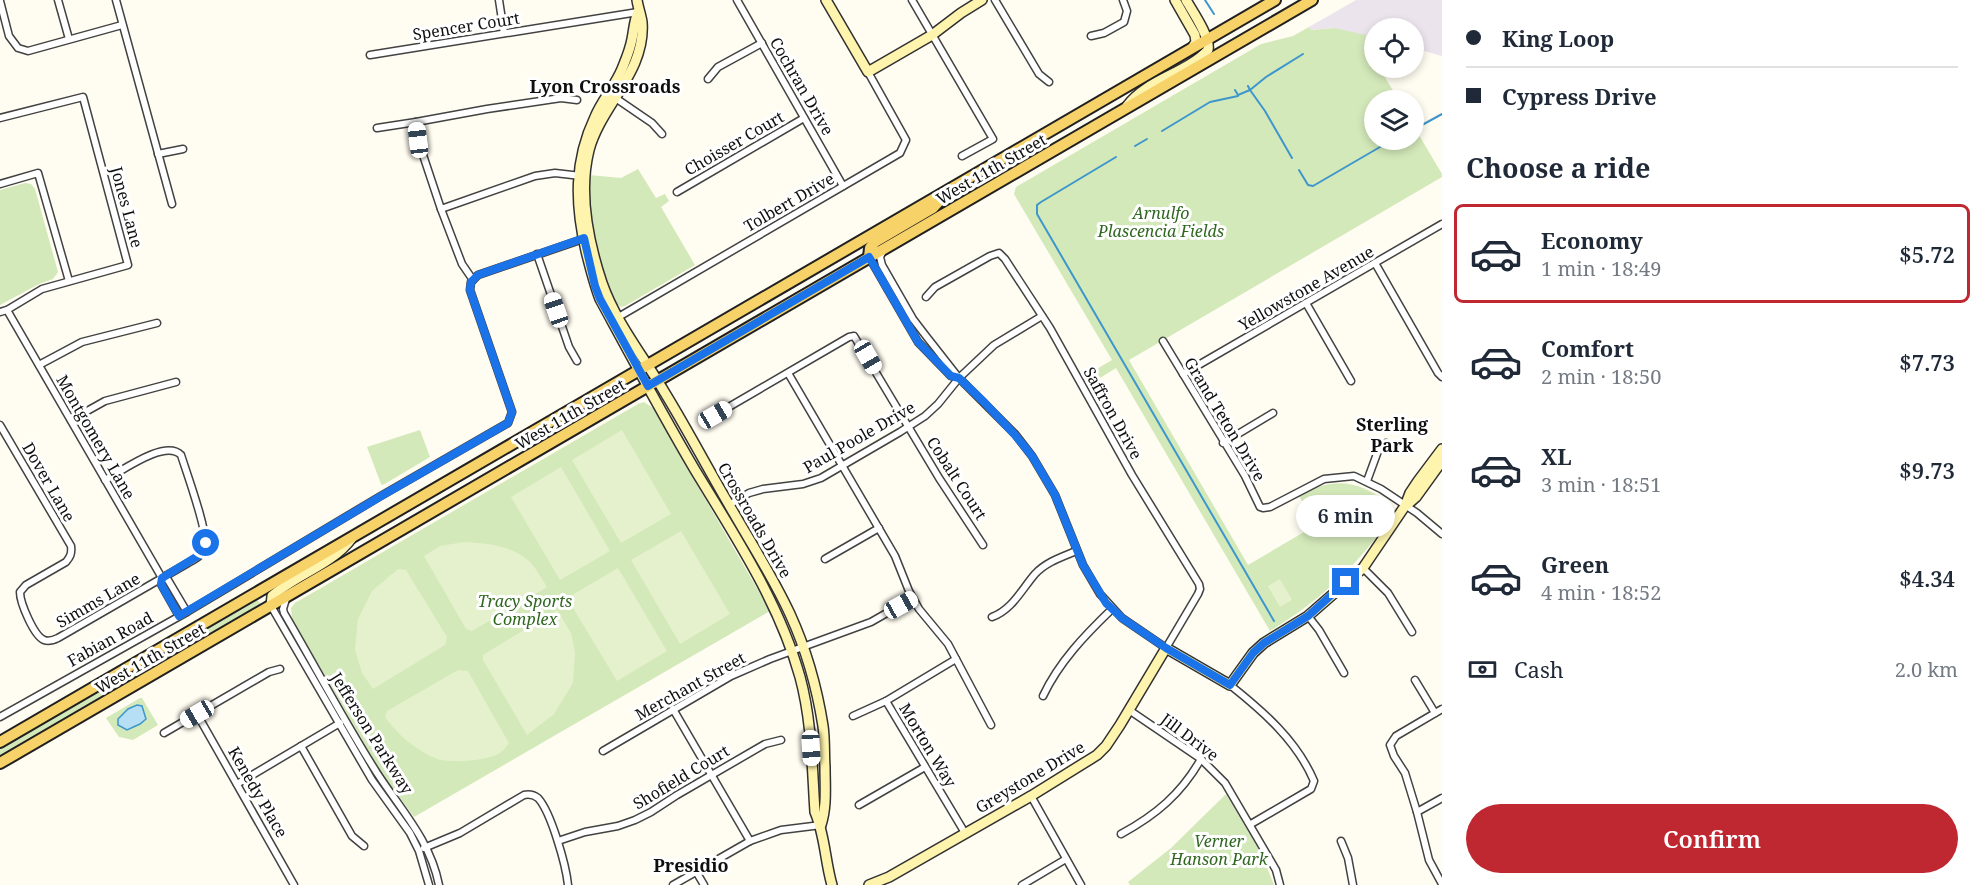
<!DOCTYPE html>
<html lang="en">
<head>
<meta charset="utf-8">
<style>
  body { margin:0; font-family:"Noto Serif",serif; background:#f2f2f3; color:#1f2937; height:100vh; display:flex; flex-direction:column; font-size:22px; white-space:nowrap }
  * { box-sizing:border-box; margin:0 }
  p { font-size:20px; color:#747a83 }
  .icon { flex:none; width:33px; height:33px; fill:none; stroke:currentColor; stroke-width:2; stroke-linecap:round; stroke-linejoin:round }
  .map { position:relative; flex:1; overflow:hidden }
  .sheet { display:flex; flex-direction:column; background:#fff; width:540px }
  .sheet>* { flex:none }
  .guide { display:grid; align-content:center; height:132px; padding:0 24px; background:#fff }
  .buttons { position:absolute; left:1364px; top:18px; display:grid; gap:12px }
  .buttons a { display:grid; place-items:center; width:60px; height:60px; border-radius:50%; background:#fff; box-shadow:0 3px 9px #0003; font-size:30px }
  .end { position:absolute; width:27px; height:27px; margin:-14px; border:8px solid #1a73e8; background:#fff; box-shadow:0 0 0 3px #fff }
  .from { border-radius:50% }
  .bubble { position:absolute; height:42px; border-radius:21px; background:#fff; box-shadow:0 3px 9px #0003; font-size:20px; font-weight:600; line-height:42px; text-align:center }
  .car { position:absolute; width:18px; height:36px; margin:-18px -9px; border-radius:8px; box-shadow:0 0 4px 2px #0007; background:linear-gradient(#fff 24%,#345 0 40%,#fff 0 76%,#345 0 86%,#fff 0) }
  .guide b { display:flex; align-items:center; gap:21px; height:57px; font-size:22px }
  .guide b+b { border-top:2px solid #e0e1e3 }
  .guide i { width:15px; height:15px; background:#1f2937 }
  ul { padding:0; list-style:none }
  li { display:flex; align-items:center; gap:18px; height:99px; margin:0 12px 9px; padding:0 12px; border:3px solid transparent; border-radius:9px }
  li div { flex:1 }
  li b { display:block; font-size:22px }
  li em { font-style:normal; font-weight:600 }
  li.current { border-color:#bf2731 }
  li>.icon { width:54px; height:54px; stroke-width:1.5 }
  h2 { padding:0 24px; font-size:27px; line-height:72px }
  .pay { display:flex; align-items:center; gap:15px; height:66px; padding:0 24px; font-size:22px }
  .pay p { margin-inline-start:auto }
  .primary-button { display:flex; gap:12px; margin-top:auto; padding:12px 24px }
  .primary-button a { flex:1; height:69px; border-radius:36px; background:#bf2731; color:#fff; font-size:24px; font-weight:600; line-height:69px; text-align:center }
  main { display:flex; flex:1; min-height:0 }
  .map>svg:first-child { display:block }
  .industrial { fill:#ece4ed }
  .green { fill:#d4e9ba }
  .pitch { fill:#e5f1cc }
  .water { fill:#b6dff6; stroke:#3d96cc; stroke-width:1.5 }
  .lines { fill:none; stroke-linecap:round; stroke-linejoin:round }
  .stream { stroke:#3d96cc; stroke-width:2 }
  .street-casing { stroke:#424242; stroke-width:9 }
  .secondary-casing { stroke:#313131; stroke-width:12 }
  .primary-casing { stroke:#202020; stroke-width:14 }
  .street { stroke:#fff; stroke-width:6 }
  .secondary { stroke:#fef4ad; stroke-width:9 }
  .primary { stroke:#f7d269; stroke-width:10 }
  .route { stroke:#1a73e8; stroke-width:8 }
  .labels { text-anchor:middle; stroke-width:6; stroke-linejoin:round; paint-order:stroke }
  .street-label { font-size:16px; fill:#0f0f0f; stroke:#fff }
  .park-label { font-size:16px; font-style:italic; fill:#2f671f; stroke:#fff }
  .neighbourhood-label { font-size:18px; font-weight:bold; fill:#0f0f0f; stroke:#fff }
</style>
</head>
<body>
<main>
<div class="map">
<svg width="1442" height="885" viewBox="0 0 1442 885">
  <rect width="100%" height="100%" fill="#fffcf1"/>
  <polygon class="industrial" points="1356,0 1442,0 1442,56 1413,48 1413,28 1374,28 1374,38 1335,28 1311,30 1309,27"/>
  <g class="green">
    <path d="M1309 27 1311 30 1335 28 1366 35C1366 48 1374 55 1374 68H1379L1399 100H1374V140H1413V125L1442 174V177L1129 360 1248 565 1316 525 1299 496C1334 475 1361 481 1391 505L1393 513C1362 562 1320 601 1270 631L1116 368 1100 378 1095 370 1112 360 1014 194 1016 187 1261 44 1293 36Z"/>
    <path d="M638 169 656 198 665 194 669 201 661 207 695 265 625 306 621 307 615 303C602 273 590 237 588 203 588 194 589 184 589 175L621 178Z"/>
    <polygon points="25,183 31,184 35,189 58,272 53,279 39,284 0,305 0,190"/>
    <polygon points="644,402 653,408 770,611 414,817 379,769 292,619 291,608 295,603 638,404"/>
    <polygon points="420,430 430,457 383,485 381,484 367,447"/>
    <polygon points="257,600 261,604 256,609 203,638 0,758 0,749 7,745"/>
    <polygon points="140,698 142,698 158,725 133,740 119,737 106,718"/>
    <polygon points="1226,794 1262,855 1274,885 1130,885 1128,882 1171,848"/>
  </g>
  <g class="pitch">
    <polygon points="622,430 671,514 621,543 572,460"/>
    <polygon points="561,467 610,551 560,580 511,497"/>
    <polygon points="681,531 730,614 680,644 631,560"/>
    <path d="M464 542C487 543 514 546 531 563 537 570 542 579 547 587L472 631 466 629 424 556 440 546Z"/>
    <polygon points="618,568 667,651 617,681 567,598"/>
    <polygon points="398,569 406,570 447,637 445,645 373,689 362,673 355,650 358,619 372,591"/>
    <polygon points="1280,579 1292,600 1280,607 1268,586"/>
    <polygon points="557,610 571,633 575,653 573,683 554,714 527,735 483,660 483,655"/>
    <path d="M458 670 468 671 509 743C507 746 503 751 500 753 487 761 449 764 435 758 414 749 398 735 385 717L387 711Z"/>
  </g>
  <polygon class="water" points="137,705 142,706 146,719 140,724 127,730 118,725 118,719 128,709"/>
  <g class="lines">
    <g class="stream">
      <polyline points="1205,0 1214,14"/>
      <polyline points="1248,86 1250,90 1266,77 1303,54"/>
      <polyline points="1235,90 1238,95 1250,90 1265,111 1292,158"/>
      <polyline points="1413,130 1442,114"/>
      <polyline points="1162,131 1210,102 1238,96"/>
      <polyline points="1135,146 1147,139"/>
      <polyline points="1116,157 1041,202 1037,205 1037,214 1274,621"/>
      <polyline points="1299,170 1308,185 1313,186 1392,140"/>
    </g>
    <defs>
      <g id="street">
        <polyline points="58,0 69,39"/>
        <polyline points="116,0 172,204"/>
        <polyline points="499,0 504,33"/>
        <polyline points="737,0 843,186"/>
        <polyline points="912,0 993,139 962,156"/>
        <polyline points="995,0 1039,74 1049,82"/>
        <polyline points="0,1 9,36 18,48 28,51 122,25"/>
        <polyline points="1091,36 1104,33 1124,22 1127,11 1123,0"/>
        <polyline points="370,55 638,12"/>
        <polyline points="708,79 718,67 762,43"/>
        <polyline points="614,97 652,123 662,134"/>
        <polyline points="0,118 83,97 128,265 42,289 7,310 0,312"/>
        <polyline points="377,128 416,122"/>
        <polyline points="158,154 183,149"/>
        <polyline points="0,184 38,173 69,281"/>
        <polyline points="677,192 804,118"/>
        <polyline points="441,209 535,176 555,173 581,176"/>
        <polyline points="883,251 880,257 882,265 913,319 926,336 959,378 1015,434 1032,456 1055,495 1083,565 1100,594 1122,618 1166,648 1198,594 1200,589 1199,584 1132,475 1050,328 1005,259 999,253 990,256 935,287 926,297"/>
        <polyline points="537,254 569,347 577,361"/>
        <polyline points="869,257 918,342 951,376 958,378"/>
        <polyline points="1375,263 1438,373 1442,377"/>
        <polyline points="473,280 462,264 441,209 418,140 416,122 487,109 561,98 577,100"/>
        <polyline points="1306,303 1351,381"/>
        <polyline points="7,310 162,578 168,580 187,612"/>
        <polyline points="615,319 900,153 906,140 868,72"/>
        <polyline points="1163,341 1245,476 1260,507 1263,508 1270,507 1324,479 1354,476 1381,489 1417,513 1442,534"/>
        <polyline points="39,365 82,342 157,323"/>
        <polyline points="788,373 895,556 909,591 919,609 948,644 991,725"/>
        <polyline points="1183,374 1442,224"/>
        <polyline points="715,415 849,337 854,336 939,478 983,545"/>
        <polyline points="71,420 105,401 176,382"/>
        <path d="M0 425 71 546C72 554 70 557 66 562L26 585 20 592C20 603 34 636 44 640 49 642 54 640 58 638L188 563C195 559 203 555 205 547 209 534 186 471 181 455 165 439 122 471 105 480"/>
        <polyline points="1223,443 1273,413"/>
        <polyline points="1367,481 1378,451 1386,443"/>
        <polyline points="729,505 749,493 763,489 803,484 821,478 900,432 925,416 938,404 959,378 994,345 1042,316"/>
        <polyline points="825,559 879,528"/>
        <polyline points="1363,568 1388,593 1412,632"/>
        <polyline points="162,578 161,584 179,616"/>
        <path d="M286 599 283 609 284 613C315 666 344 721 377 773 401 810 430 840 439 885"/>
        <polyline points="271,606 372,780 410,833 419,851 429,885"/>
        <polyline points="1308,616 1319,630 1344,673"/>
        <path d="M992 617C1012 610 1022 589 1035 574 1046 562 1062 557 1076 551"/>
        <polyline points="1415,680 1435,713"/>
        <path d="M1230 685C1264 712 1297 741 1314 781L1311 789 1251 824"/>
        <path d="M1043 696C1059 662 1085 635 1112 609"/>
        <polyline points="886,701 965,833"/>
        <polyline points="673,709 750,841"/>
        <polyline points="1129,710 1201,759 1225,783 1276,870 1280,885"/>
        <polyline points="197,714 294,885"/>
        <polyline points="853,716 886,701 956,659"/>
        <polyline points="0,717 187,612 379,497 508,423 512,412 470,290 471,282 478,275 586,238"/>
        <polyline points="164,733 269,672 280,669"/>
        <polyline points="301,746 352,836 364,846"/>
        <polyline points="603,751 731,676 770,659 871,622 913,598"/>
        <polyline points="237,784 340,723"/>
        <polyline points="1031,796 1081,885"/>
        <polyline points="859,805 925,767"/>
        <polyline points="1417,812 1442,798"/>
        <path d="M1121 834C1156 815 1181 794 1201 759"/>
        <polyline points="558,841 585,832 618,826 635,820 651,812 677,795 765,744 781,740"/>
        <polyline points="1341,841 1348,858 1353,885"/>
        <path d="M424 848 460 833 524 795C529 794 534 795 538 798 551 812 566 865 568 885"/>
        <polyline points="697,873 704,885"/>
        <polyline points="1442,884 1429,860 1417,812 1405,773 1394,756 1390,745 1396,736 1442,709"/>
        <polyline points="673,885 750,841 781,830 821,825"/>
        <polyline points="1022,885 1066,859"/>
      </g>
      <g id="secondary">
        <path d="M637 0C638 7 641 15 642 22 646 72 601 105 589 150 578 194 588 241 602 283 616 323 644 357 665 393 687 429 707 467 728 503 749 540 772 575 790 614 806 649 817 688 823 726 825 740 824 754 825 767 825 787 827 806 821 825"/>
        <polyline points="826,0 868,72 932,35 961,13 982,0"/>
        <polyline points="1175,0 1195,35 1196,42 1192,48"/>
        <path d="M638 12C634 21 634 30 632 39 630 50 626 59 622 69 615 86 602 100 595 117 574 161 575 204 586 251 590 267 594 283 600 299 631 356 662 414 695 470 735 536 779 602 800 677 812 721 812 767 815 812 825 835 825 861 832 885"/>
        <path d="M1127 106C1147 79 1185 74 1208 50 1211 38 1193 12 1186 0"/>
        <polyline points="1407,505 1416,497 1442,461"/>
        <path d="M271 606 272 596C297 574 332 565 352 538"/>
        <polyline points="869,885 889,877 1031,796 1097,755 1106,746 1120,725 1166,648 1230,685 1253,653 1264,643 1308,616 1363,568 1405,506 1410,493 1418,481 1442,449"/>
      </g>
      <g id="primary">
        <polyline points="869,257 870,248 875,242 933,208 943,197"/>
        <polyline points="0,742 1275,0"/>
        <polyline points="0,763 1312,0"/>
      </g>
    </defs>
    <use href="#street" class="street-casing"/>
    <use href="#secondary" class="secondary-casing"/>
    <use href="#primary" class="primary-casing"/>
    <use href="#street" class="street"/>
    <use href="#secondary" class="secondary"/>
    <use href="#primary" class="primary"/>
  </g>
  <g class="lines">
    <polyline class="route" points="206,543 201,554 162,578 161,584 179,616 383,495 508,423 512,412 470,290 471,282 478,275 584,238 595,286 600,299 648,386 869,257 918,342 951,376 959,378 984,402 1015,435 1032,456 1055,495 1083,565 1106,603 1122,618 1166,648 1230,685 1253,653 1264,643 1308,616 1346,582"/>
  </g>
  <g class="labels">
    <g class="street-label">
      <text transform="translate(466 26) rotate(-9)" y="6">Spencer Court</text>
      <text transform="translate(802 86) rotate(60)" y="6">Cochran Drive</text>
      <text transform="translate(734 143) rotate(-30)" y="6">Choisser Court</text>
      <text transform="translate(991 169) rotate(-30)" y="6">West 11th Street</text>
      <text transform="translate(789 202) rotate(-30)" y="6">Tolbert Drive</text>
      <text transform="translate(127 207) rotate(75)" y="6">Jones Lane</text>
      <text transform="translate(1306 288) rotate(-30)" y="6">Yellowstone Avenue</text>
      <text transform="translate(1113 413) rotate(61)" y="6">Saffron Drive</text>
      <text transform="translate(570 414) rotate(-30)" y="6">West 11th Street</text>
      <text transform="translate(1225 419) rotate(59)" y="6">Grand Teton Drive</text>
      <text transform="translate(96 437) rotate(60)" y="6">Montgomery Lane</text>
      <text transform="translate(859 437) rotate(-30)" y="6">Paul Poole Drive</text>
      <text transform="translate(957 478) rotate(57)" y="6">Cobalt Court</text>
      <text transform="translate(49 482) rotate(60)" y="6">Dover Lane</text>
      <text transform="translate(755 520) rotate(60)" y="6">Crossroads Drive</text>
      <text transform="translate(98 600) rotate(-30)" y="6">Simms Lane</text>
      <text transform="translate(110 639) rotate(-29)" y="6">Fabian Road</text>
      <text transform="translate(150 658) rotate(-30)" y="6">West 11th Street</text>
      <text transform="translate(690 686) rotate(-29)" y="6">Merchant Street</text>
      <text transform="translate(372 733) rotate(58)" y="6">Jefferson Parkway</text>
      <text transform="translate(1190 737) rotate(37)" y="6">Jill Drive</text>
      <text transform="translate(928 745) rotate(59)" y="6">Morton Way</text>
      <text transform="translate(681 777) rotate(-31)" y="6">Shofield Court</text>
      <text transform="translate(1030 777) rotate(-31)" y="6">Greystone Drive</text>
      <text transform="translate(258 792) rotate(60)" y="6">Kenedy Place</text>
    </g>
    <g class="park-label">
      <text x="1161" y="219">Arnulfo<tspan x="1161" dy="18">Plascencia Fields</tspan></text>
      <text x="525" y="607">Tracy Sports<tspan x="525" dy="18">Complex</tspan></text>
      <text x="1219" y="847">Verner<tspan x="1219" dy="18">Hanson Park</tspan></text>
    </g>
    <g class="neighbourhood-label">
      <text x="605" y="93">Lyon Crossroads</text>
      <text x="1392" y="431">Sterling<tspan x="1392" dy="21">Park</tspan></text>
      <text x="691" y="872">Presidio</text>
    </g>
  </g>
</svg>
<div class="buttons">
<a><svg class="icon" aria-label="locate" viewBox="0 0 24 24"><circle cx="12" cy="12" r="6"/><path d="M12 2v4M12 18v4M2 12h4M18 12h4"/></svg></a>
<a><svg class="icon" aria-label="layers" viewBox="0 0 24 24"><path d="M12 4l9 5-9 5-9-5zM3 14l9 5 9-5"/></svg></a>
</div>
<i class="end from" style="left:206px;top:543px"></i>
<i class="end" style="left:1346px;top:582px"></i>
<div class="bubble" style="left:1296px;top:495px;width:99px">6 min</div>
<i class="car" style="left:418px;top:140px;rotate:353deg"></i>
<i class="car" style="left:556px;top:310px;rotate:341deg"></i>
<i class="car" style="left:868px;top:357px;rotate:150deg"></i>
<i class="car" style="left:715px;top:415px;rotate:60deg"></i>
<i class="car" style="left:901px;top:605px;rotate:61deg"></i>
<i class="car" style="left:197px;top:714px;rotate:240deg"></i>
<i class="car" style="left:811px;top:748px;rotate:177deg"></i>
</div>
<section class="sheet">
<div class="guide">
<b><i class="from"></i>King Loop</b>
<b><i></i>Cypress Drive</b>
</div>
<h2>Choose a ride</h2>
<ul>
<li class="current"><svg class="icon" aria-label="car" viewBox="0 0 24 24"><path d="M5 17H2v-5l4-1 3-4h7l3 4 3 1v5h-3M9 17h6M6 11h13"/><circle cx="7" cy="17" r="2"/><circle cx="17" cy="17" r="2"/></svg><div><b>Economy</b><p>1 min · 18:49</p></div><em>$5.72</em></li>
<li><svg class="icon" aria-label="car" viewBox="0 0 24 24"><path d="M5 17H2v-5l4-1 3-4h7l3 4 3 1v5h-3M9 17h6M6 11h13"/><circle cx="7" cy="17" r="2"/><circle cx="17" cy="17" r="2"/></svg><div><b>Comfort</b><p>2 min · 18:50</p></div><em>$7.73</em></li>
<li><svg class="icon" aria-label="car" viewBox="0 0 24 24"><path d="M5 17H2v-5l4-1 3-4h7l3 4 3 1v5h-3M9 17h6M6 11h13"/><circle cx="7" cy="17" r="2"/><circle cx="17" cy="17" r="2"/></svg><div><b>XL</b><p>3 min · 18:51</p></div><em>$9.73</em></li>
<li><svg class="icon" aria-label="car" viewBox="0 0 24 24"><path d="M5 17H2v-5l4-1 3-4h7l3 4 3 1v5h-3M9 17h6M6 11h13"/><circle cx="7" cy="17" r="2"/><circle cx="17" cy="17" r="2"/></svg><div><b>Green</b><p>4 min · 18:52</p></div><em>$4.34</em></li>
</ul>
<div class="pay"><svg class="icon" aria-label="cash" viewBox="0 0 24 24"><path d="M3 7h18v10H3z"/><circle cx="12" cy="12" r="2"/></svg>Cash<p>2.0 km</p></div>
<div class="primary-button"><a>Confirm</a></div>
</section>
</main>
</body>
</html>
